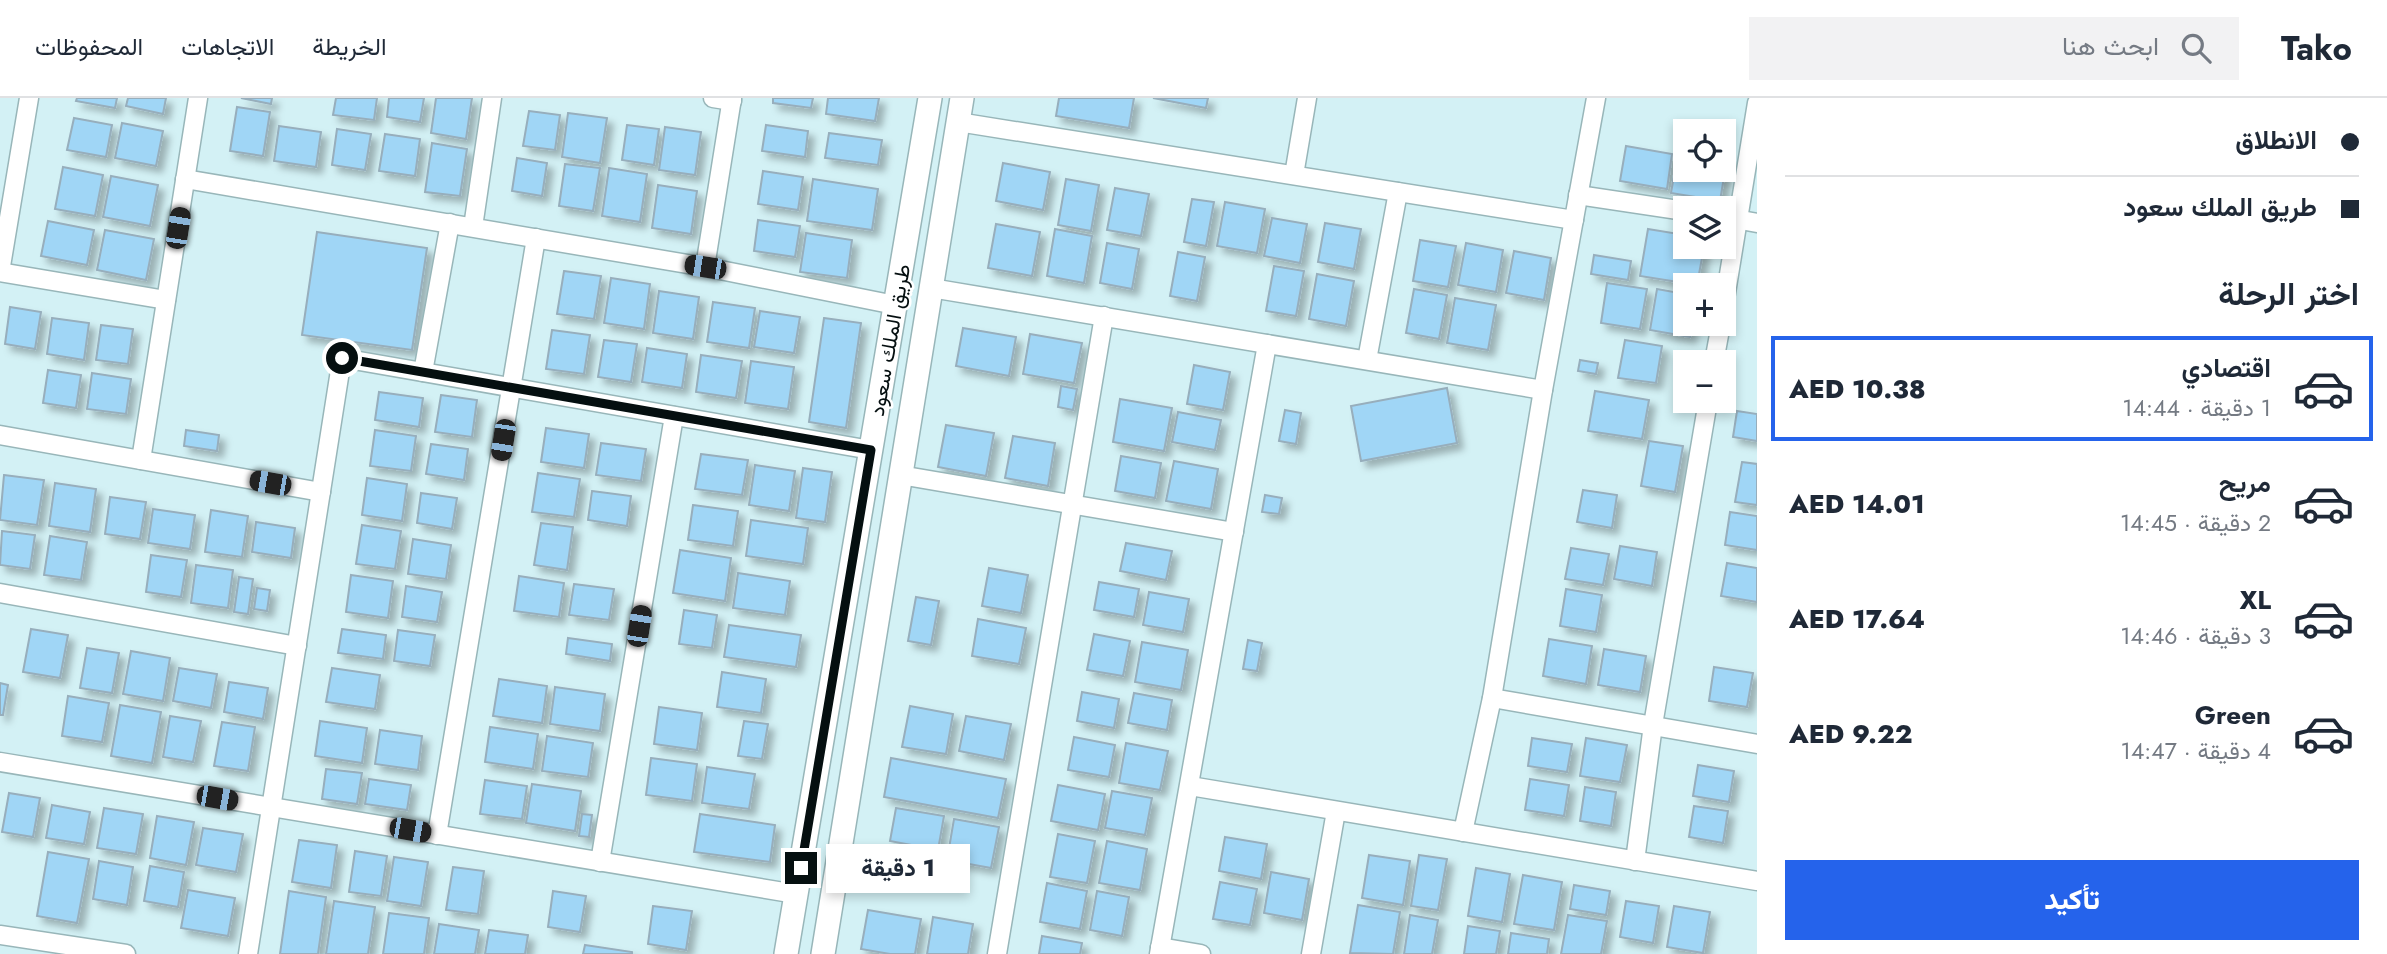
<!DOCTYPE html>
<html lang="ar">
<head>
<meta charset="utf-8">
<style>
  body { margin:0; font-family:Jost,Vazirmatn,sans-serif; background:#f2f2f3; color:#1f2937; direction:rtl; height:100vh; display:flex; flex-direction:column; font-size:26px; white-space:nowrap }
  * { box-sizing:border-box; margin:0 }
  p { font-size:23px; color:#747a83 }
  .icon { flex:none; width:38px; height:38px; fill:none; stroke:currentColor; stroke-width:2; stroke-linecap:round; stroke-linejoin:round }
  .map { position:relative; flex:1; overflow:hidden; direction:ltr }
  .drawer { display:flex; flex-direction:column; background:#fff; width:630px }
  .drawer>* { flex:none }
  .banner { display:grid; align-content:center; height:154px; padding:0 28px; background:#fff }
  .buttons { position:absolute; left:1673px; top:21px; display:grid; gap:14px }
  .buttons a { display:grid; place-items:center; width:63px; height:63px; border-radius:0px; background:#fff; box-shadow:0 4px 10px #0003; font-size:35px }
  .end { position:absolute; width:32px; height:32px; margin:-16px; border:9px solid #050f10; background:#fff; box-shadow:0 0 0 4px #fff }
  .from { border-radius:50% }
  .bubble { position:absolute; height:49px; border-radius:0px; background:#fff; box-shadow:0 4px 10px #0003; font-size:23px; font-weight:800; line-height:49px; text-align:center; direction:rtl }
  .car { position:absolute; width:21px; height:42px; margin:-21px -10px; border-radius:9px; box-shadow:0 0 5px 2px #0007; background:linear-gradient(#222 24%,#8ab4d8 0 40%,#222 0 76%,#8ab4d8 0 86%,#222 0) }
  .banner b { display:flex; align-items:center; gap:24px; height:66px; font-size:26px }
  .banner b+b { border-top:2px solid #e0e1e3 }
  .banner i { width:18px; height:18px; background:#1f2937 }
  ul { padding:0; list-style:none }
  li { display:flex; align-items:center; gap:21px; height:105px; margin:0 14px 10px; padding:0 14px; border:4px solid transparent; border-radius:0px }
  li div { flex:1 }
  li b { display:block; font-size:26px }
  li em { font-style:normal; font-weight:800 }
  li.active { border-color:#2563eb }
  li>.icon { width:63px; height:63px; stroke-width:1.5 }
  h2 { padding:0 28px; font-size:32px; line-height:84px }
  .button { display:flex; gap:14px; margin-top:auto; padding:14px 28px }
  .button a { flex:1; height:80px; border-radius:0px; background:#2563eb; color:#fff; font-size:28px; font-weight:800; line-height:80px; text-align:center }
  header { display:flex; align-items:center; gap:42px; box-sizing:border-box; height:98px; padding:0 35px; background:#fff; border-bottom:2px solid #e0e1e3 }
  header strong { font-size:33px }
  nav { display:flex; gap:38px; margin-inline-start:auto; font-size:24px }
  .search { width:490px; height:63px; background:#f2f2f3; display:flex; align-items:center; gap:18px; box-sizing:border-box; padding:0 24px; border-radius:0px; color:#747a83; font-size:26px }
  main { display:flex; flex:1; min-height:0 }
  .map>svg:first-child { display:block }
  .building { fill:#a0d6f6; stroke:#97aebc; stroke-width:2; filter:url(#shadow) }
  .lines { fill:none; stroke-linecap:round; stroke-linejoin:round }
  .minor-casing { stroke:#98b6b9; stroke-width:21 }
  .major-casing { stroke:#98b6b9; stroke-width:26 }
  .minor { stroke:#fff; stroke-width:18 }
  .major { stroke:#fff; stroke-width:23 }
  .route { stroke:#050f10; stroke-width:9 }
  .labels { text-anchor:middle; stroke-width:5; stroke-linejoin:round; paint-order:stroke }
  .street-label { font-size:21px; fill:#050f10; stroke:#fff }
</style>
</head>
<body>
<header>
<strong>Tako</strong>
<div class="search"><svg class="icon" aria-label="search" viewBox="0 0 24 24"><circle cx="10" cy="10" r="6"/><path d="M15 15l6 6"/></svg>ابحث هنا</div>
<nav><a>الخريطة</a><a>الاتجاهات</a><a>المحفوظات</a></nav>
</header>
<main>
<section class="drawer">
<div class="banner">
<b><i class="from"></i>الانطلاق</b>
<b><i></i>طريق الملك سعود</b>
</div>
<h2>اختر الرحلة</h2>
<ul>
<li class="active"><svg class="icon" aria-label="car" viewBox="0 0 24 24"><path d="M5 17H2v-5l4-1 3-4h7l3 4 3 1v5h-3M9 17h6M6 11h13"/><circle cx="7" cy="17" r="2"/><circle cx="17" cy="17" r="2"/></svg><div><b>اقتصادي</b><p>1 دقيقة · 14:44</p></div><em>AED 10.38</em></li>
<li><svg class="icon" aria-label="car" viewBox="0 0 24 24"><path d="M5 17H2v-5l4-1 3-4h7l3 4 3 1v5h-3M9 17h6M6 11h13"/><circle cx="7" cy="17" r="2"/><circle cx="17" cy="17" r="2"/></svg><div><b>مريح</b><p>2 دقيقة · 14:45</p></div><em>AED 14.01</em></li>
<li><svg class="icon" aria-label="car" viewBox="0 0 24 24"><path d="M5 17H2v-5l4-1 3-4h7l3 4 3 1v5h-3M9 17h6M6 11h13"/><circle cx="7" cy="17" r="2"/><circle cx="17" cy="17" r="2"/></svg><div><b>XL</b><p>3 دقيقة · 14:46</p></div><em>AED 17.64</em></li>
<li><svg class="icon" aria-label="car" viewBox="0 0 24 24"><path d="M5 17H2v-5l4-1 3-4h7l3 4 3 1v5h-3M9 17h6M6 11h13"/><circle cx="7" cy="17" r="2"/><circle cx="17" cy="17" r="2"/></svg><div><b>Green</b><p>4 دقيقة · 14:47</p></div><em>AED 9.22</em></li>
</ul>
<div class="button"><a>تأكيد</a></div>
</section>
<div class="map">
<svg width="1757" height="856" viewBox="0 0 1757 856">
  <defs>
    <filter id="shadow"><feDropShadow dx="6" dy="6" stdDeviation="3.5" flood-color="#0004"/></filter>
  </defs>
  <rect width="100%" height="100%" fill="#d3f1f5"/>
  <g class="building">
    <polygon points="77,0 117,0 115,10 76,3"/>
    <polygon points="128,0 166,0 163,16 126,8"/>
    <polygon points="241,0 272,0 271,6"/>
    <polygon points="336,0 377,0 374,22 333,17"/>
    <polygon points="389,0 424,0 420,24 387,19"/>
    <polygon points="436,0 472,0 466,41 431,35"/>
    <polygon points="773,0 813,0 811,10 773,5"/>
    <polygon points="828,0 879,0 875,23 826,16"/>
    <polygon points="1059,0 1134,0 1129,30 1056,18"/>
    <polygon points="1153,0 1208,0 1206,10"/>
    <polygon points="237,9 270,14 263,58 230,53"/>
    <polygon points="529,13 560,17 555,52 523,48"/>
    <polygon points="568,15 607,20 600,65 562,59"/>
    <polygon points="74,20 112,27 106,59 67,52"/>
    <polygon points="122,25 163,33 156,68 115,60"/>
    <polygon points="627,27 659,31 654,67 622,62"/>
    <polygon points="766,27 808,33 805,59 762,53"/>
    <polygon points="279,28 321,34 316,69 274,63"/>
    <polygon points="665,29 701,34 695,77 659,72"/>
    <polygon points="337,31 371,36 365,72 332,67"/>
    <polygon points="829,35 882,42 878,67 825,60"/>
    <polygon points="385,36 420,41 415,78 379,73"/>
    <polygon points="432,45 467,51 460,98 425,94"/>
    <polygon points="1626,48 1672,56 1667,91 1620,83"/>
    <polygon points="1678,54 1685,55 1685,72 1724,72 1724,61 1727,61 1720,103 1671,95"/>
    <polygon points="517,60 547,65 542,98 512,93"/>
    <polygon points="1003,65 1050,74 1043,112 996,103"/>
    <polygon points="565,66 600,70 593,113 559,108"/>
    <polygon points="63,69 103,77 95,118 55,111"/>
    <polygon points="609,70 647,76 640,124 602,118"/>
    <polygon points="763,73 803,79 798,112 758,106"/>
    <polygon points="111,78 158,87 150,128 103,119"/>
    <polygon points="813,81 878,91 872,132 807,123"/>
    <polygon points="1066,81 1099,87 1091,133 1058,127"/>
    <polygon points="658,87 697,93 691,136 652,130"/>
    <polygon points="1115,90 1149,96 1141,138 1107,132"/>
    <polygon points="1192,101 1214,104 1206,148 1184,144"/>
    <polygon points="1225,104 1265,111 1257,155 1217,148"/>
    <polygon points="1272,120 1307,126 1300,165 1264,158"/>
    <polygon points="758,122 800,128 795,159 754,153"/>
    <polygon points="48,123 94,132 87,167 41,158"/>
    <polygon points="1325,125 1361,131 1354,171 1318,164"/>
    <polygon points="996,126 1040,134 1032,178 988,170"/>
    <polygon points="1055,131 1092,138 1084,185 1047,178"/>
    <polygon points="1648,131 1685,137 1685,149 1704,149 1697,187 1640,178"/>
    <polygon points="105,132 154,141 146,182 97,172"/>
    <polygon points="317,134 427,150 412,252 302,237"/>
    <polygon points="806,135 852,142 847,180 800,174"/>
    <polygon points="1420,142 1456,148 1448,189 1413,183"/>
    <polygon points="1107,145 1139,151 1132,191 1100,185"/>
    <polygon points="1466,145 1503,152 1496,194 1458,187"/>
    <polygon points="1514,153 1551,160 1544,202 1506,195"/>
    <polygon points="1178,154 1205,159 1197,203 1170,198"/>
    <polygon points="1594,157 1631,163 1628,182 1591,176"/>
    <polygon points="1274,168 1304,173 1296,218 1266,213"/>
    <polygon points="564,173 601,178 594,221 557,216"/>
    <polygon points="1317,176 1354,183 1346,228 1309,221"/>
    <polygon points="611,180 650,186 644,231 604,225"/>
    <polygon points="1607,185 1647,191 1640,231 1601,225"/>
    <polygon points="1414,191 1447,197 1439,241 1406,235"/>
    <polygon points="1657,191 1685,196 1685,226 1692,226 1690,239 1650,232"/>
    <polygon points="659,193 699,199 693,241 653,235"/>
    <polygon points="1455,200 1496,207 1488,252 1447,245"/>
    <polygon points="713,204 755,210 749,250 707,244"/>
    <polygon points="10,209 41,214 35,251 5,246"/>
    <polygon points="760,213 800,219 794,255 754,249"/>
    <polygon points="52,220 89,225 84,262 47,256"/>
    <polygon points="824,220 861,225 846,330 809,324"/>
    <polygon points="101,227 133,231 128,266 96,262"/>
    <polygon points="963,230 1016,239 1009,278 956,268"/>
    <polygon points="552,232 590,237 584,276 546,271"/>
    <polygon points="1030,236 1082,245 1074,285 1023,276"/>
    <polygon points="604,242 637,246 631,284 598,279"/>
    <polygon points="1625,242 1662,248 1656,285 1618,280"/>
    <polygon points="647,250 687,256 682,290 642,284"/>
    <polygon points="701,257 742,263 736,300 696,294"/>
    <polygon points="1580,262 1598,265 1596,276 1578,273"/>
    <polygon points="751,263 794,269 788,311 745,305"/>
    <polygon points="1194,267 1230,274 1223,312 1187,306"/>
    <polygon points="48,272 81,277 76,310 43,305"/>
    <polygon points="92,275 131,281 126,316 87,311"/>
    <polygon points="1061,288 1077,291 1073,312 1058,309"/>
    <polygon points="1447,290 1457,345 1361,363 1351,308"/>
    <polygon points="1595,293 1649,302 1642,341 1588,333"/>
    <polygon points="379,294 423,300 419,329 375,322"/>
    <polygon points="441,297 477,302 472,339 435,334"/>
    <polygon points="1120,301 1172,310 1164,353 1113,344"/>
    <polygon points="1285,312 1301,315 1296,346 1279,343"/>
    <polygon points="1737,313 1757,316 1757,343 1733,339"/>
    <polygon points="1178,314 1221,322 1215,352 1172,344"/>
    <polygon points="946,327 994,335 986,378 938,369"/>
    <polygon points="546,330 589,336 584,370 541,364"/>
    <polygon points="186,332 219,337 217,353 184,348"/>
    <polygon points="375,332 416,338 411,373 370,368"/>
    <polygon points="1013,338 1055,345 1048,388 1005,380"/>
    <polygon points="1649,343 1683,348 1675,394 1641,388"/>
    <polygon points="601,345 646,351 641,383 596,377"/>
    <polygon points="431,346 468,351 464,382 426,376"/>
    <polygon points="701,356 748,362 742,397 695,391"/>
    <polygon points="1121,358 1161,365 1155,400 1115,393"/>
    <polygon points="1174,363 1218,371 1211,411 1166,403"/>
    <polygon points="1742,364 1757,366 1757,407 1735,404"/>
    <polygon points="755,367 795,373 789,413 749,407"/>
    <polygon points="803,370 832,374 825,424 796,420"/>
    <polygon points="538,375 580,381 574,419 532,414"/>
    <polygon points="4,377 44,382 37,427 0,422"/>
    <polygon points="367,380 407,386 402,423 362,417"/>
    <polygon points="55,385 96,391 90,434 49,428"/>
    <polygon points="1583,392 1617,397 1612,430 1577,424"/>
    <polygon points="592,393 631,398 627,428 588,422"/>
    <polygon points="421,395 457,400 452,431 417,425"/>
    <polygon points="1265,397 1282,400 1279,416 1262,414"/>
    <polygon points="110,399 146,404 140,441 105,436"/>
    <polygon points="693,407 738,413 733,448 688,442"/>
    <polygon points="153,411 195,417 190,451 148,445"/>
    <polygon points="211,412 248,418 242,459 205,454"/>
    <polygon points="1730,414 1757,418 1757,452 1725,447"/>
    <polygon points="751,422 808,430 803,466 746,458"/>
    <polygon points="256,424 295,430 291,460 252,454"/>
    <polygon points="541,425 573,429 567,472 534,467"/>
    <polygon points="362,427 401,433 395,471 356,466"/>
    <polygon points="2,433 35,437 30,471 0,467"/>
    <polygon points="50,438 87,444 81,482 44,477"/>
    <polygon points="413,441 451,447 446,481 408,476"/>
    <polygon points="1126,445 1172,453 1166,482 1120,473"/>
    <polygon points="1620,448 1657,454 1652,488 1614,481"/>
    <polygon points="1571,450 1609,456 1603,487 1565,481"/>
    <polygon points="680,452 731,460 725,503 673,495"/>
    <polygon points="151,457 187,462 181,499 146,494"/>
    <polygon points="1727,465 1757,470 1757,504 1721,498"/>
    <polygon points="196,467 233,472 228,510 191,505"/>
    <polygon points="989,470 1028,477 1021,515 982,508"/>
    <polygon points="738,475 790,483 785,517 733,510"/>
    <polygon points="351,477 393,483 388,520 346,514"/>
    <polygon points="519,478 564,485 559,519 514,513"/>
    <polygon points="239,479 253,481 248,516 234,514"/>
    <polygon points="1099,484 1139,491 1134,519 1094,512"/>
    <polygon points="574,486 614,491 609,522 569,517"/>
    <polygon points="406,488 442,494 437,524 402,519"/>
    <polygon points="257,490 270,492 267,513 254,511"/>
    <polygon points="1566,491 1602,497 1596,534 1560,528"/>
    <polygon points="1149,494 1189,501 1183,534 1143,527"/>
    <polygon points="916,499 939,503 931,547 908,543"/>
    <polygon points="684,512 717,517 712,550 679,546"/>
    <polygon points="978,521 1026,530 1019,566 972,558"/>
    <polygon points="729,527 801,537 796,569 724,559"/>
    <polygon points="31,531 68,537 60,580 23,574"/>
    <polygon points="342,531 386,537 383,561 338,555"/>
    <polygon points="398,532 435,537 430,568 394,563"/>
    <polygon points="1094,536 1130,543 1123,578 1087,572"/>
    <polygon points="568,540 612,546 610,563 566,556"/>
    <polygon points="1549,541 1592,548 1586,586 1543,578"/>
    <polygon points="1248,542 1262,545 1257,573 1243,571"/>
    <polygon points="1142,544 1188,552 1181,592 1135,584"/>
    <polygon points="87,550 119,555 112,595 80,590"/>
    <polygon points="1604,551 1646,558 1640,594 1598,587"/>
    <polygon points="131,553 170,560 163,603 123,596"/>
    <polygon points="1714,569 1753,575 1747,609 1709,603"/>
    <polygon points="179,570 217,576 211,610 173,603"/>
    <polygon points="332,570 380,577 375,611 326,604"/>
    <polygon points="722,574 766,581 761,615 717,609"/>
    <polygon points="499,581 547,588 542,625 493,618"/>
    <polygon points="229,584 268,590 263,621 224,614"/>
    <polygon points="0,585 8,587 3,617 0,617"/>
    <polygon points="555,589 605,596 600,633 550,626"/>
    <polygon points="1082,594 1119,601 1114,630 1077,623"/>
    <polygon points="1134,595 1172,602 1167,632 1128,625"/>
    <polygon points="68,598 109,605 102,644 62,638"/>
    <polygon points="120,607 161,614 152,665 111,658"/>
    <polygon points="910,608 953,616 946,656 902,649"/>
    <polygon points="659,609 702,615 697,652 654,646"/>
    <polygon points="170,618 201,623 193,664 163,659"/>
    <polygon points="966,618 1011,626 1004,662 959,653"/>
    <polygon points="320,623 367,630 362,665 315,658"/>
    <polygon points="744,623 768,626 762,661 738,658"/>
    <polygon points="222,624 255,629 248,673 214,668"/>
    <polygon points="490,629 538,636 533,671 485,664"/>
    <polygon points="380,632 422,638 418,672 375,666"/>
    <polygon points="547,638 593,645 588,679 542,673"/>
    <polygon points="1074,639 1115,647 1109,679 1068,672"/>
    <polygon points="1532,640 1572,646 1567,674 1528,668"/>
    <polygon points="1586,640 1627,647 1620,684 1580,678"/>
    <polygon points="1126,645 1168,653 1160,692 1119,685"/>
    <polygon points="651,660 697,666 692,703 646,697"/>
    <polygon points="891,660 1006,681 998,720 884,699"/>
    <polygon points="1698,667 1734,673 1729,704 1693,698"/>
    <polygon points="707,669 755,676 749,711 702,705"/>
    <polygon points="326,671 362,675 357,706 322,701"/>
    <polygon points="369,681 411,687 407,712 365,706"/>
    <polygon points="1530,681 1569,687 1564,718 1525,712"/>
    <polygon points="485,682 527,688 522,721 480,716"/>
    <polygon points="532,686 581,693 575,733 526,725"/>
    <polygon points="1058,687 1105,696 1098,732 1051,723"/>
    <polygon points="1585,689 1616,694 1611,728 1580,723"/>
    <polygon points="1112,693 1152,700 1145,737 1105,730"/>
    <polygon points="9,695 40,700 33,739 2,734"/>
    <polygon points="52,707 90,714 84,746 46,740"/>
    <polygon points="1694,708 1728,713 1723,745 1689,739"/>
    <polygon points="104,710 143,716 136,756 97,750"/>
    <polygon points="896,710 944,718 938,752 890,743"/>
    <polygon points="582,716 592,717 589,739 579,738"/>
    <polygon points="700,716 775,727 770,764 694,754"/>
    <polygon points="157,718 194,724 186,767 150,760"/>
    <polygon points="954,721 999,729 991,770 947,762"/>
    <polygon points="203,730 243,736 236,774 196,767"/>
    <polygon points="1058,736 1095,743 1087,785 1050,779"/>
    <polygon points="1225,739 1267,746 1261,781 1219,773"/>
    <polygon points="299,742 337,747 331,790 292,784"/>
    <polygon points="1107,743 1147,751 1140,792 1099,785"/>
    <polygon points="355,753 387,758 381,798 349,794"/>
    <polygon points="48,754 89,761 77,825 37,818"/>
    <polygon points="1369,757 1410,763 1403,807 1362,800"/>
    <polygon points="1419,757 1447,761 1438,812 1411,808"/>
    <polygon points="394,759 428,764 421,808 387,803"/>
    <polygon points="99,763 133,769 127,807 93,801"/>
    <polygon points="150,768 184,774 178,809 144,803"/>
    <polygon points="453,769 484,773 478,816 446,812"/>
    <polygon points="1476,770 1510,776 1502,824 1468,818"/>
    <polygon points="1271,774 1309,781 1302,822 1264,815"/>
    <polygon points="1523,777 1562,784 1554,832 1514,826"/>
    <polygon points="1220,784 1257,791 1250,827 1213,821"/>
    <polygon points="1047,785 1087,793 1080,831 1040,824"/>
    <polygon points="1574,787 1610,793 1606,817 1570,811"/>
    <polygon points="188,792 235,800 228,838 181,830"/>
    <polygon points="289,793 326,799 318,856 280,856"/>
    <polygon points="553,793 586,798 580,834 548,829"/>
    <polygon points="1097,793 1129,799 1122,838 1090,832"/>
    <polygon points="334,803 375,809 368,856 326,856"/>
    <polygon points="1626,803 1659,808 1653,845 1620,839"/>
    <polygon points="1358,807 1400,814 1393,856 1350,855"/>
    <polygon points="653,808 692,813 686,852 648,846"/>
    <polygon points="1674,808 1710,814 1703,855 1667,849"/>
    <polygon points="868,812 921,821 915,856 890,856 861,851"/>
    <polygon points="389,815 429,820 424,856 383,856"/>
    <polygon points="1410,817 1438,822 1432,856 1404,856"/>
    <polygon points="1568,817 1607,823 1601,856 1561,856"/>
    <polygon points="933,819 973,826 968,856 927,856"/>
    <polygon points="439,826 479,832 475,856 434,856"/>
    <polygon points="1468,828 1500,833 1496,856 1464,856"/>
    <polygon points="489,832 528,837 525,856 485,856"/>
    <polygon points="1511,835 1549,841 1547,856 1508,856"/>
    <polygon points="1042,838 1082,845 1080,856 1039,856"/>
    <polygon points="585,847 632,854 632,856 583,856"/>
  </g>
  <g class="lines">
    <defs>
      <g id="minor">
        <polyline points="29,0 0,174 166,202"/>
        <polyline points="713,0 732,3"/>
        <polyline points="958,24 1574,122"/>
        <polyline points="1294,77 1307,0"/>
        <polyline points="185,81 705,169 895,207"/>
        <polyline points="1578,97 1685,113"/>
        <polyline points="1724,119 1757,125"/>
        <polyline points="473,129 492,0"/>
        <polyline points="705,169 732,0"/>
        <polyline points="931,190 1543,292"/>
        <polyline points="1724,207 1757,5"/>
        <polyline points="1367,262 1398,94"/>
        <polyline points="1714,264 1721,226"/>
        <polyline points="423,274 450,125"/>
        <polyline points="0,337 321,394"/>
        <polyline points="141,362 198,0"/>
        <polyline points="900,377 1234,434"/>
        <polyline points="0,495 297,548"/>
        <polyline points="1492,600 1757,646"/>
        <polyline points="0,664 796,796"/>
        <polyline points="1190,688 1757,783"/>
        <polyline points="1463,734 1492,600 1543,292 1596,0"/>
        <polyline points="437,737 536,140"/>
        <polyline points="1635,763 1653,627 1708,303"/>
        <polyline points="600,764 674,318"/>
        <polyline points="0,837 126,856"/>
        <polyline points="1160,849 1201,856"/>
        <polyline points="248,856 342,260 871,352"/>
        <polyline points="997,856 1104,218"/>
        <polyline points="1159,856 1267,246"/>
        <polyline points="1311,856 1336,713"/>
      </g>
      <g id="major">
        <polyline points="786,856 930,0"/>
        <polyline points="823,856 962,0"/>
      </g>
    </defs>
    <use href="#minor" class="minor-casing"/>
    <use href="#major" class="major-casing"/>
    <use href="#minor" class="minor"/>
    <use href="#major" class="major"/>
  </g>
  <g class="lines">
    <polyline class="route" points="342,260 871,352 801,770"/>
  </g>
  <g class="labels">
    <g class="street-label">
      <text transform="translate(890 242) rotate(-80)" y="7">طريق الملك سعود</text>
    </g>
  </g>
</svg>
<div class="buttons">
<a><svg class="icon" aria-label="locate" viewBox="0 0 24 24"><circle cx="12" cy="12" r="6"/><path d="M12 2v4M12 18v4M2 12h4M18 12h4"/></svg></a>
<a><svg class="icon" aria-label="layers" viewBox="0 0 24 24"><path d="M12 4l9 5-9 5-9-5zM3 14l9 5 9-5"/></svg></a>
<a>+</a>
<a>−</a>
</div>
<i class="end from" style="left:342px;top:260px"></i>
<i class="end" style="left:801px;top:770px"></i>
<div class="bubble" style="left:826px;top:746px;width:144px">1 دقيقة</div>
<i class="car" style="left:178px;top:130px;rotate:9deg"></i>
<i class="car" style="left:705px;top:169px;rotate:279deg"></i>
<i class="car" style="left:503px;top:342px;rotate:189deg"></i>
<i class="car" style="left:270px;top:385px;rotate:280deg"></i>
<i class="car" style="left:639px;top:528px;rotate:9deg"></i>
<i class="car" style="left:217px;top:700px;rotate:100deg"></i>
<i class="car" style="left:410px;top:732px;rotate:100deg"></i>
</div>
</main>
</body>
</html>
